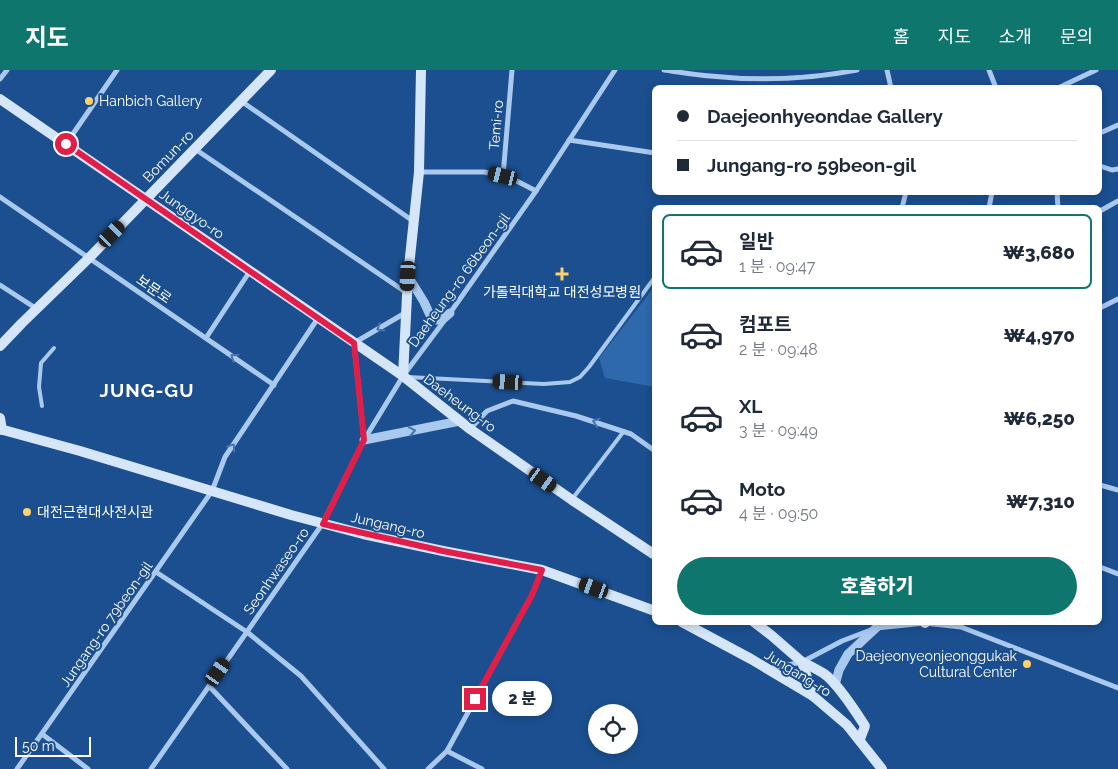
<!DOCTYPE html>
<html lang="ko">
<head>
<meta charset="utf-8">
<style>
  body { margin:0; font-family:Raleway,"Noto Sans KR",sans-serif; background:#f2f2f3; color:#1f2937; height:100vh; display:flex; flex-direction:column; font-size:19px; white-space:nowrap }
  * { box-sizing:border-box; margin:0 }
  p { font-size:16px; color:#747a83 }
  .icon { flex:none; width:28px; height:28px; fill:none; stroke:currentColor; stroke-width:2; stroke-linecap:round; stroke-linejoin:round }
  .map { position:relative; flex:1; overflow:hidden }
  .panel { position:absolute; left:652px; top:135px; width:450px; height:420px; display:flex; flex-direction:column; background:#fff; border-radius:8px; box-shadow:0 2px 8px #0003 }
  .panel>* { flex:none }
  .guide { position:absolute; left:652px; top:15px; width:450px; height:110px; border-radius:8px; box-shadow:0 2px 8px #0003; display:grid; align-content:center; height:110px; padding:0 25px; background:#fff }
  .buttons { position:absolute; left:588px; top:634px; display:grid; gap:10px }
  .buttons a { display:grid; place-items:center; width:50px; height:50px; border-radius:50%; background:#fff; box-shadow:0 2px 8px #0003; font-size:25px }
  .scale { position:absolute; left:15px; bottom:12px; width:76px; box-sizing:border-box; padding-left:5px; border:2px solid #fff; border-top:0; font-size:14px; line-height:18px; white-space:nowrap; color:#fff; -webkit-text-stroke:4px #1b4f8f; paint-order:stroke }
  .end { position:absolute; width:22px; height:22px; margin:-11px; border:6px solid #e11d48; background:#fff; box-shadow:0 0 0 2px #fff }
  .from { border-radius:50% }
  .bubble { position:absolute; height:35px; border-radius:18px; background:#fff; box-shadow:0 2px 8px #0003; font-size:16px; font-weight:800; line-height:35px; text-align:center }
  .car { position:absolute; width:15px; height:30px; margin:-15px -8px; border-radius:6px; box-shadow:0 0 4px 1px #0007; background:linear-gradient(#222 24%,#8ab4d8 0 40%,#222 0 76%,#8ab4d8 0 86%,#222 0) }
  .guide b { display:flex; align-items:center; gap:18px; height:48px; font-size:19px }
  .guide b+b { border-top:1px solid #e0e1e3 }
  .guide i { width:12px; height:12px; background:#1f2937 }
  ul { padding:9px 0 0; list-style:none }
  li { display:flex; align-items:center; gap:15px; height:75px; margin:0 10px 8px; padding:0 15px; border:2px solid transparent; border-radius:8px }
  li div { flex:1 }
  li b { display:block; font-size:19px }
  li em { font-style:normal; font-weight:800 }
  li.active { border-color:#0f766e }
  li>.icon { width:45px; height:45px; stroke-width:1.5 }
  .button { display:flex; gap:10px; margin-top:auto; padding:10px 25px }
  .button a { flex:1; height:58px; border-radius:30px; background:#0f766e; color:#fff; font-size:20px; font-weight:800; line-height:58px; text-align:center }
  header { display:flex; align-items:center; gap:30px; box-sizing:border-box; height:70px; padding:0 25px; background:#0f766e; color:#fff }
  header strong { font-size:24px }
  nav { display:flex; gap:28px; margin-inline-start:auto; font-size:18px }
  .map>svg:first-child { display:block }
  .green { fill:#2e69ad }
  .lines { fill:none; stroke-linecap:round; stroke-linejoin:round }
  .service { stroke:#a9c9ee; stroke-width:4 }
  .minor { stroke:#a9c9ee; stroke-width:5 }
  .tertiary { stroke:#a9c9ee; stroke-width:9 }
  .secondary { stroke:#d6e6fa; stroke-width:10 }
  .oneway { stroke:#4674ac }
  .route { stroke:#e11d48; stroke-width:6 }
  .poi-dot { fill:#ffd166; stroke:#1b4f8f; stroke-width:2 }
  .labels { text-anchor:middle; stroke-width:4; stroke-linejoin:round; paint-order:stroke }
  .poi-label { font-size:14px; fill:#fff; stroke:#1b4f8f; text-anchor:start }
  .street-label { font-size:14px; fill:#fff; stroke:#1b4f8f }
  .district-label { font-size:19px; font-weight:bold; letter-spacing:1px; fill:#fff; stroke:#1b4f8f }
</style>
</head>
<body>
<header>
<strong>지도</strong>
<nav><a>홈</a><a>지도</a><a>소개</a><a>문의</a></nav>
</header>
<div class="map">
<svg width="1118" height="699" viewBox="0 0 1118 699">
  <rect width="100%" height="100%" fill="#1b4f8f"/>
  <polygon class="green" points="655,216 655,317 605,308 599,288"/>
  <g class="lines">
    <g class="service">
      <polyline points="408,307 544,314 570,312 580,307 589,297 655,207"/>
      <polyline points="42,336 39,317 41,293 54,278"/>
      <polyline points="573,428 624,361"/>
    </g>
    <g class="minor">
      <path d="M664 0C679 2 694 5 710 6 757 11 810 9 857 0"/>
      <polyline points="887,0 891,18"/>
      <polyline points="989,0 996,18"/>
      <polyline points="0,9 7,0"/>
      <polyline points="1058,18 1096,0"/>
      <polyline points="241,31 413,151"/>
      <polyline points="1100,63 1118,55"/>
      <polyline points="569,70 655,83"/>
      <polyline points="66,74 117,0"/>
      <polyline points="195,79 407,223"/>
      <polyline points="1100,96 1112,100 1118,99"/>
      <polyline points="419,102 484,102 511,108 536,121"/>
      <polyline points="503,106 512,0"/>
      <polyline points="1057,122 1058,138"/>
      <polyline points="0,127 274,315"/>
      <polyline points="902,138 906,122"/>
      <polyline points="989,138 992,122"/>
      <polyline points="1100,141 1118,131"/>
      <polyline points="0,215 37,239"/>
      <polyline points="1100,238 1118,229"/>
      <polyline points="206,268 250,201"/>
      <polyline points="470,359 487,341 513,331 576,346 631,364 655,381"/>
      <polyline points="364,370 354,273 405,243"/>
      <polyline points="1100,415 1118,420"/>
      <polyline points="1100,497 1118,504"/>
      <polyline points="156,502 247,562 301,606 384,699"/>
      <polyline points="769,599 802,592 842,571 876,558 925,553 961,557 1118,618"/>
      <polyline points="209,616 287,699"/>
      <polyline points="42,664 88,699"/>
      <polyline points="447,681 482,699"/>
      <polyline points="17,699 212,421 225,387 318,248"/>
      <polyline points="151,699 323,453 364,370 403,306 450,243 536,121 615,0"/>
      <polyline points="428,699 447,681 532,525 542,500"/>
    </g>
    <g class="tertiary">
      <polyline points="408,206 424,232 430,245 437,250 443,249 450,243"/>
      <polyline points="364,370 460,351"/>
      <polyline points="835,615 839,600 848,584 876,558"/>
    </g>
    <g class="secondary">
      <polyline points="0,29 403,306 470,359 572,430 655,485"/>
      <polyline points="0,276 22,253 89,188 271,0"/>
      <polyline points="403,306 408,206 419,102 421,0"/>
      <polyline points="0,348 2,360"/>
      <polyline points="0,359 80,381 291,445 363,464 443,481 542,500 655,541"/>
      <polyline points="682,552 751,589 813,626 847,655 882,699"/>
      <polyline points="754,552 771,565 802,592 813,626"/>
      <polyline points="925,552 925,553"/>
      <path d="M802 592C809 595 816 599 823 603 837 612 856 642 865 656L860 669"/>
    </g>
  </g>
  <defs><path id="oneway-chevron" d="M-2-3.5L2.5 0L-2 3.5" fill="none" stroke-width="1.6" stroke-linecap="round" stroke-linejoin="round" transform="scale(1.25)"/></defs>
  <g class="oneway">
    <use href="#oneway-chevron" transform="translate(380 258) rotate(149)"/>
    <use href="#oneway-chevron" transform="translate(234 287) rotate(-145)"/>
    <use href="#oneway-chevron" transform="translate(596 352) rotate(-162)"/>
    <use href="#oneway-chevron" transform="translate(412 361) rotate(-11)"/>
    <use href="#oneway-chevron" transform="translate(232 377) rotate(-56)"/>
  </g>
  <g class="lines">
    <polyline class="route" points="66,74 354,273 364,370 323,454 443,481 542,500 532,525 475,629"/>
  </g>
  <g class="poi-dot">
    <circle cx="89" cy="31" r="5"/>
    <path d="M559.5 196.5h5v5h5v5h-5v5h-5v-5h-5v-5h5z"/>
    <circle cx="27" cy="442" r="5"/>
    <circle cx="1027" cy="594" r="5"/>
  </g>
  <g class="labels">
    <g class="poi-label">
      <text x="99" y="36">Hanbich Gallery</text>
      <text x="562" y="227" text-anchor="middle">가톨릭대학교 대전성모병원</text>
      <text x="37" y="447">대전근현대사전시관</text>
      <text x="1017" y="591" text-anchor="end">Daejeonyeonjeonggukak<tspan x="1017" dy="16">Cultural Center</tspan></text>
    </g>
    <g class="street-label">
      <text transform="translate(496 55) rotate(-85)" y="5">Temi-ro</text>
      <text transform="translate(168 86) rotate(-46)" y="5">Bomun-ro</text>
      <text transform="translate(192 144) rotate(35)" y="5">Junggyo-ro</text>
      <text transform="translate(459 210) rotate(-54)" y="5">Daeheung-ro 66beon-gil</text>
      <text transform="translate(154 219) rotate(35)" y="5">보문로</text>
      <text transform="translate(460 333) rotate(37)" y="5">Daeheung-ro</text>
      <text transform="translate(388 455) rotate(13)" y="5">Jungang-ro</text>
      <text transform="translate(276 501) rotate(-55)" y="5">Seonhwaseo-ro</text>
      <text transform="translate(106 554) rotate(-55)" y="5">Jungang-ro 79beon-gil</text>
      <text transform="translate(798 603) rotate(32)" y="5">Jungang-ro</text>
    </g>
    <g class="district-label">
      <text x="147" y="327">JUNG-GU</text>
    </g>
  </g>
</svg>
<div class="buttons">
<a><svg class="icon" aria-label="locate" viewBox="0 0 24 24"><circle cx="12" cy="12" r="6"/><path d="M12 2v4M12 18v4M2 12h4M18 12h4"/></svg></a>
</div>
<div class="scale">50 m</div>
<i class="end from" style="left:66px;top:74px"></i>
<i class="end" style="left:475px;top:629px"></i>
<div class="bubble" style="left:492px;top:611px;width:60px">2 분</div>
<i class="car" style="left:503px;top:106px;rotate:284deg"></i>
<i class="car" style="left:112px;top:164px;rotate:44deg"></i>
<i class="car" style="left:408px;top:206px;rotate:183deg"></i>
<i class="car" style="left:508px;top:312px;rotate:273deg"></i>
<i class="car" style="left:543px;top:410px;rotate:125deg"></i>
<i class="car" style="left:594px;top:518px;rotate:290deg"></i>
<i class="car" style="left:218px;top:602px;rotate:35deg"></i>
<div class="guide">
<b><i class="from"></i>Daejeonhyeondae Gallery</b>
<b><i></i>Jungang-ro 59beon-gil</b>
</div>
<section class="panel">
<ul>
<li class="active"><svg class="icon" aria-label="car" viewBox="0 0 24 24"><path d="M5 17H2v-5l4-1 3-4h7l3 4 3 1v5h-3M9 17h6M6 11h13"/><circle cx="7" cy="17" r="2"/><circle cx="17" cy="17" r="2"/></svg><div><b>일반</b><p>1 분 · 09:47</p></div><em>₩3,680</em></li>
<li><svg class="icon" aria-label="car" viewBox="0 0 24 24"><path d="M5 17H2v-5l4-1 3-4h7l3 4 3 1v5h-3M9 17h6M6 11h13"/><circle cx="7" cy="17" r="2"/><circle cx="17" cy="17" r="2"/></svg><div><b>컴포트</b><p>2 분 · 09:48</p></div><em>₩4,970</em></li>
<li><svg class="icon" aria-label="car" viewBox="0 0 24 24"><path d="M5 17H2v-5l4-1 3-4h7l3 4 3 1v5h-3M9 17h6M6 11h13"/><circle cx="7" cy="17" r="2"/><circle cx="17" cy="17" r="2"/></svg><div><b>XL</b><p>3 분 · 09:49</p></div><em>₩6,250</em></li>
<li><svg class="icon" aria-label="car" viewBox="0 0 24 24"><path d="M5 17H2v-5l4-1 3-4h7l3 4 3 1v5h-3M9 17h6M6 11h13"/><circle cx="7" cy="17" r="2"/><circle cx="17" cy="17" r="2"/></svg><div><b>Moto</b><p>4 분 · 09:50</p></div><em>₩7,310</em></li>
</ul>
<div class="button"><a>호출하기</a></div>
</section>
</div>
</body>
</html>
